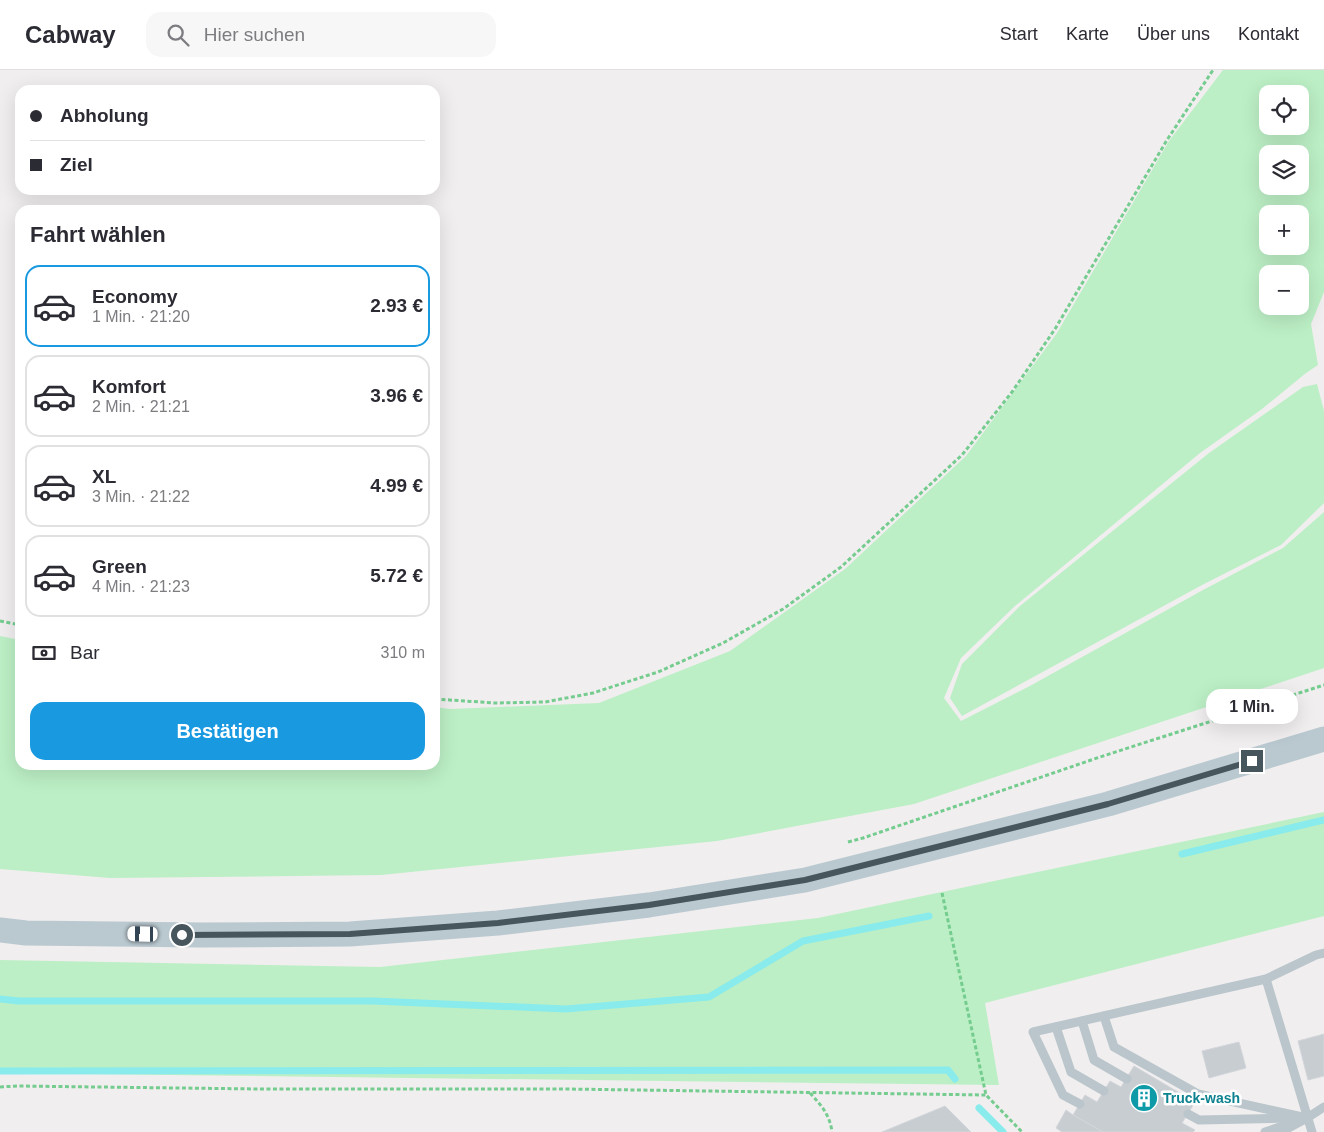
<!DOCTYPE html>
<html lang="de">
<head>
<meta charset="utf-8">
<style>
  body { margin:0; font-family:Helvetica,sans-serif; background:#f7f7f7; color:#2b2b33; height:100vh; display:flex; flex-direction:column; font-size:19px; white-space:nowrap }
  * { box-sizing:border-box; margin:0 }
  p { font-size:16px; color:#7c7c81 }
  .icon { flex:none; width:28px; height:28px; fill:none; stroke:currentColor; stroke-width:2; stroke-linecap:round; stroke-linejoin:round }
  .map { position:relative; flex:1; overflow:hidden }
  .sheet { position:absolute; left:15px; top:135px; width:425px; height:565px; display:flex; flex-direction:column; background:#fff; border-radius:15px; box-shadow:0 5px 20px #0002 }
  .sheet>* { flex:none }
  .guide { position:absolute; left:15px; top:15px; width:425px; height:110px; border-radius:15px; box-shadow:0 5px 20px #0002; display:grid; align-content:center; height:110px; padding:0 15px; background:#fff }
  .tools { position:absolute; left:1259px; top:15px; display:grid; gap:10px }
  .tools a { display:grid; place-items:center; width:50px; height:50px; border-radius:10px; background:#fff; box-shadow:0 5px 20px #0002; font-size:25px }
  .end { position:absolute; width:22px; height:22px; margin:-11px; border:6px solid #46565c; background:#fff; box-shadow:0 0 0 2px #fff }
  .from { border-radius:50% }
  .bubble { position:absolute; height:35px; border-radius:15px; background:#fff; box-shadow:0 5px 20px #0002; font-size:16px; font-weight:800; line-height:35px; text-align:center }
  .car { position:absolute; width:15px; height:30px; margin:-15px -8px; border-radius:6px; box-shadow:0 0 4px 1px #0007; background:linear-gradient(#fff 24%,#345 0 40%,#fff 0 76%,#345 0 86%,#fff 0) }
  .guide b { display:flex; align-items:center; gap:18px; height:48px; font-size:19px }
  .guide b+b { border-top:1px solid #e1e1e2 }
  .guide i { width:12px; height:12px; background:#2b2b33 }
  ul { padding:0; list-style:none }
  li { display:flex; align-items:center; gap:15px; height:82px; margin:0 10px 8px; padding:0 5px; border:2px solid #e1e1e2; border-radius:15px }
  li div { flex:1 }
  li b { display:block; font-size:19px }
  li em { font-style:normal; font-weight:800 }
  li.selected { border-color:#1999e0 }
  li>.icon { width:45px; height:45px; stroke-width:1.5 }
  h2 { padding:0 15px; font-size:22px; line-height:60px }
  .pay { display:flex; align-items:center; gap:12px; height:55px; padding:0 15px; font-size:19px }
  .pay p { margin-inline-start:auto }
  .cta { display:flex; gap:10px; margin-top:auto; padding:10px 15px }
  .cta a { flex:1; height:58px; border-radius:15px; background:#1999e0; color:#fff; font-size:20px; font-weight:800; line-height:58px; text-align:center }
  header { display:flex; align-items:center; gap:30px; box-sizing:border-box; height:70px; padding:0 25px; background:#fff; border-bottom:1px solid #e1e1e2 }
  header strong { font-size:24px }
  nav { display:flex; gap:28px; margin-inline-start:auto; font-size:18px }
  .search { width:350px; height:45px; background:#f7f7f7; display:flex; align-items:center; gap:12px; box-sizing:border-box; padding:0 18px; border-radius:15px; color:#7c7c81; font-size:19px }
  .map>svg:first-child { display:block }
  .green { fill:#bcefc5; fill-rule:evenodd }
  .lines { fill:none; stroke-linecap:round; stroke-linejoin:round }
  .stream { stroke:#89ebec; stroke-width:7 }
  .building { fill:#c8cdd1; stroke:#d2d6da }
  .path { stroke:#74cc8f; stroke-width:3; stroke-dasharray:4 2.5; stroke-linecap:butt }
  .lane { stroke:#bac6cb; stroke-width:9 }
  .secondary { stroke:#bac9d0; stroke-width:25 }
  .route { stroke:#46565c; stroke-width:6 }
  .labels { text-anchor:middle; stroke-width:5; stroke-linejoin:round; paint-order:stroke }
  .culture-label { font-size:14px; font-weight:bold; fill:#0d838f; stroke:#fff; text-anchor:start }
</style>
</head>
<body>
<header>
<strong>Cabway</strong>
<div class="search"><svg class="icon" aria-label="search" viewBox="0 0 24 24"><circle cx="10" cy="10" r="6"/><path d="M15 15l6 6"/></svg>Hier suchen</div>
<nav><a>Start</a><a>Karte</a><a>Über uns</a><a>Kontakt</a></nav>
</header>
<div class="map">
<svg width="1324" height="1062" viewBox="0 0 1324 1062">
  <rect width="100%" height="100%" fill="#f1eeef"/>
  <g class="green">
    <path d="M1223 0H1324V222L1311 254 1318 295 1306 303 1262 339 1200 383 1015 536 961 588 944 628 961 651 1028 617 1203 520 1283 478 1324 442V598L914 734 717 771 381 805 110 808 0 799V566L20 570V695H435V637L450 639 599 633 730 581 845 499 966 386 1057 263 1169 71ZM1268 24H1300V56H1268ZM1268 84H1300V116H1268ZM1268 144H1300V176H1268ZM1268 204H1300V236H1268Z"/>
    <polygon points="1317,314 1324,341 1324,433 1281,475 1202,515 962,646 950,628 962,594 1020,536 1209,383 1303,317"/>
    <polygon points="1324,742 1324,846 985,933 999,1015 0,1003 0,890 380,897 818,848"/>
  </g>
  <g class="lines">
    <g class="stream">
      <polyline points="1182,784 1324,750"/>
      <polyline points="0,929 19,931 373,931 566,939 709,927 803,871 929,846"/>
      <polyline points="0,1001 948,1000 955,1009"/>
      <polyline points="979,1038 1003,1062"/>
    </g>
  </g>
  <g class="building">
    <polygon points="1324,964 1324,1006 1308,1010 1298,971"/>
    <polygon points="1239,972 1246,998 1209,1008 1202,981"/>
    <polygon points="1134,996 1195,1032 1182,1053 1195,1060 1193,1062 1103,1062 1073,1045 1085,1025 1097,1032 1110,1011 1121,1017"/>
    <polygon points="945,1036 971,1062 882,1062"/>
    <polygon points="1066,1040 1073,1045 1103,1062 1062,1062 1056,1058"/>
  </g>
  <g class="lines">
    <g class="path">
      <polyline points="0,551 20,555"/>
      <polyline points="435,629 495,633 545,632 593,623 658,602 723,573 783,539 841,497 962,385 1012,322 1055,259 1167,70 1213,0"/>
      <polyline points="848,772 863,768 1100,687 1324,615"/>
      <polyline points="942,823 986,1025 1022,1062"/>
      <polyline points="0,1017 17,1016 260,1019 567,1019 986,1025"/>
      <path d="M810 1023C821 1035 830 1045 832 1062"/>
    </g>
    <g class="lane">
      <polyline points="1266,909 1312,1062"/>
      <polyline points="1104,946 1114,977 1198,1024 1307,1048"/>
      <polyline points="1082,951 1094,990 1127,1009"/>
      <polyline points="1056,957 1071,1002 1104,1021"/>
      <polyline points="1080,1034 1063,1025 1033,962 1266,909 1316,885 1324,883"/>
      <polyline points="1188,1044 1199,1050 1292,1048"/>
      <polyline points="1265,1062 1286,1055"/>
      <polyline points="1281,1062 1307,1048 1324,1037"/>
    </g>
    <polyline class="secondary" points="0,860 26,863 202,865 350,864 498,853 649,835 805,810 1108,734 1324,669"/>
  </g>
  <g class="lines">
    <polyline class="route" points="182,865 350,864 498,853 649,835 805,810 1108,734 1252,691"/>
  </g>
  <defs>
    <symbol id="building-disc" viewBox="-11 -11 22 22"><circle r="9.5" fill="#0f9aa8" stroke="#fff"/><path d="M-4-6H4V6H1V3H-1V6H-4ZM-2.5-4.3h1.7v1.8h-1.7ZM.8-4.3h1.7v1.8H.8ZM-2.5-1h1.7V.8h-1.7ZM.8-1h1.7V.8H.8Z" fill="#fff"/></symbol>
  </defs>
  <g fill-rule="evenodd">
    <use href="#building-disc" x="1128" y="1012" width="32" height="32"/>
  </g>
  <g class="labels">
    <g class="culture-label">
      <text x="1163" y="1033">Truck-wash</text>
    </g>
  </g>
</svg>
<div class="tools">
<a><svg class="icon" aria-label="locate" viewBox="0 0 24 24"><circle cx="12" cy="12" r="6"/><path d="M12 2v4M12 18v4M2 12h4M18 12h4"/></svg></a>
<a><svg class="icon" aria-label="layers" viewBox="0 0 24 24"><path d="M12 4l9 5-9 5-9-5zM3 14l9 5 9-5"/></svg></a>
<a>+</a>
<a>−</a>
</div>
<i class="end from" style="left:182px;top:865px"></i>
<i class="end" style="left:1252px;top:691px"></i>
<div class="bubble" style="left:1206px;top:619px;width:92px">1 Min.</div>
<i class="car" style="left:143px;top:864px;rotate:271deg"></i>
<div class="guide">
<b><i class="from"></i>Abholung</b>
<b><i></i>Ziel</b>
</div>
<section class="sheet">
<h2>Fahrt wählen</h2>
<ul>
<li class="selected"><svg class="icon" aria-label="car" viewBox="0 0 24 24"><path d="M5 17H2v-5l4-1 3-4h7l3 4 3 1v5h-3M9 17h6M6 11h13"/><circle cx="7" cy="17" r="2"/><circle cx="17" cy="17" r="2"/></svg><div><b>Economy</b><p>1 Min. · 21:20</p></div><em>2.93 €</em></li>
<li><svg class="icon" aria-label="car" viewBox="0 0 24 24"><path d="M5 17H2v-5l4-1 3-4h7l3 4 3 1v5h-3M9 17h6M6 11h13"/><circle cx="7" cy="17" r="2"/><circle cx="17" cy="17" r="2"/></svg><div><b>Komfort</b><p>2 Min. · 21:21</p></div><em>3.96 €</em></li>
<li><svg class="icon" aria-label="car" viewBox="0 0 24 24"><path d="M5 17H2v-5l4-1 3-4h7l3 4 3 1v5h-3M9 17h6M6 11h13"/><circle cx="7" cy="17" r="2"/><circle cx="17" cy="17" r="2"/></svg><div><b>XL</b><p>3 Min. · 21:22</p></div><em>4.99 €</em></li>
<li><svg class="icon" aria-label="car" viewBox="0 0 24 24"><path d="M5 17H2v-5l4-1 3-4h7l3 4 3 1v5h-3M9 17h6M6 11h13"/><circle cx="7" cy="17" r="2"/><circle cx="17" cy="17" r="2"/></svg><div><b>Green</b><p>4 Min. · 21:23</p></div><em>5.72 €</em></li>
</ul>
<div class="pay"><svg class="icon" aria-label="cash" viewBox="0 0 24 24"><path d="M3 7h18v10H3z"/><circle cx="12" cy="12" r="2"/></svg>Bar<p>310 m</p></div>
<div class="cta"><a>Bestätigen</a></div>
</section>
</div>
</body>
</html>
